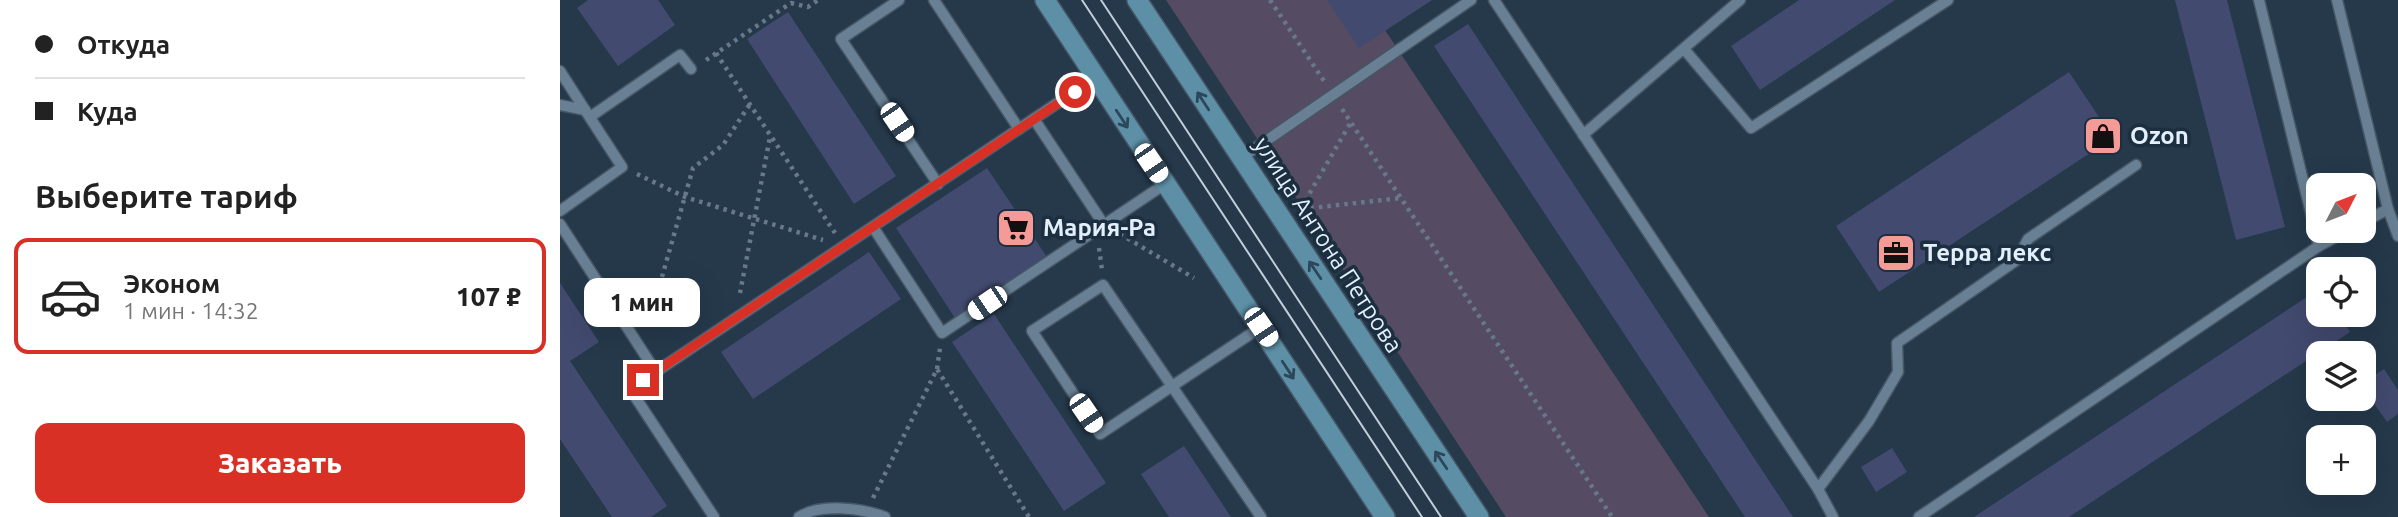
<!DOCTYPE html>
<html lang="ru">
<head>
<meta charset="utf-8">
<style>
  body { margin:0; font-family:Ubuntu,sans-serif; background:#f2f2f2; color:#222; height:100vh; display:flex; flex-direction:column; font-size:26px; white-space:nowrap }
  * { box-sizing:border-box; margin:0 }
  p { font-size:23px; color:#767676 }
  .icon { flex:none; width:38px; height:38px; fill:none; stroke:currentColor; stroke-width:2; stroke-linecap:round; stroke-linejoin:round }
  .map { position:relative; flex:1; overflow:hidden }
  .sheet { display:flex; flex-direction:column; background:#fff; width:560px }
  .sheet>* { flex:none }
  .top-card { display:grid; align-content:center; height:154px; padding:0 35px; background:#fff }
  .needle { width:46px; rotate:48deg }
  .buttons { position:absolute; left:1746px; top:173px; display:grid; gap:14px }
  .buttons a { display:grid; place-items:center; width:70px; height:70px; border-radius:14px; background:#fff; box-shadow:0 7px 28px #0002; font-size:35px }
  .end { position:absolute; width:32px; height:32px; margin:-16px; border:9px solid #d93025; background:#fff; box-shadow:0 0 0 4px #fff }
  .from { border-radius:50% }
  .bubble { position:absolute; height:49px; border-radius:14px; background:#fff; box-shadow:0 7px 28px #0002; font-size:23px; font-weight:800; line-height:49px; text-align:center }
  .car { position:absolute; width:21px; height:42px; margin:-21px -10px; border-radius:9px; box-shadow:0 0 5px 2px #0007; background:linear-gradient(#fff 24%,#345 0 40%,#fff 0 76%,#345 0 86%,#fff 0) }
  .top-card b { display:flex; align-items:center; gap:24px; height:66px; font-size:26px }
  .top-card b+b { border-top:2px solid #e0e0e0 }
  .top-card i { width:18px; height:18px; background:#222 }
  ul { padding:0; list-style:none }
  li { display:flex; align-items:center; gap:21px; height:116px; margin:0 14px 10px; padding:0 21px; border:4px solid transparent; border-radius:14px }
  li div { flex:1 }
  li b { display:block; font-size:26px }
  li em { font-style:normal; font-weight:800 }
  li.selected { border-color:#d93025 }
  li>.icon { width:63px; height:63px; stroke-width:1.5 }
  h2 { padding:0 35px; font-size:32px; line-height:84px }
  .button { display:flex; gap:14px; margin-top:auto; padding:14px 35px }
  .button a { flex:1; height:80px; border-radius:14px; background:#d93025; color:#fff; font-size:28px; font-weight:800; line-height:80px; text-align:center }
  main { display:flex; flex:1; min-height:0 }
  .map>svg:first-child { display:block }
  .green { fill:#554c63 }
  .building { fill:#424a6f }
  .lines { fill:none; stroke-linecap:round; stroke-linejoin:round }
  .service-casing { stroke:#455665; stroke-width:13 }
  .secondary-casing { stroke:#455665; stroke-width:22 }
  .path { stroke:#677888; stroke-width:4.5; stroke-dasharray:3.5 5; stroke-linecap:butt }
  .service { stroke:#697f93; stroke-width:10 }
  .secondary { stroke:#5d8fa6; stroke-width:19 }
  .tram { stroke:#c0ceda; stroke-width:2 }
  .oneway { stroke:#2c475a }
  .route { stroke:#d93025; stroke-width:9 }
  .labels { text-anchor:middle; stroke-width:7; stroke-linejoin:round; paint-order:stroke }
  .poi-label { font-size:24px; font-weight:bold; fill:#e3effa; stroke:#1b2f40; text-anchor:start }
  .street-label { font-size:24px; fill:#e3effa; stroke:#1b2f40 }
</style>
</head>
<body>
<main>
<section class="sheet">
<div class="top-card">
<b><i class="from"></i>Откуда</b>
<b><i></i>Куда</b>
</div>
<h2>Выберите тариф</h2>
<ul>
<li class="selected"><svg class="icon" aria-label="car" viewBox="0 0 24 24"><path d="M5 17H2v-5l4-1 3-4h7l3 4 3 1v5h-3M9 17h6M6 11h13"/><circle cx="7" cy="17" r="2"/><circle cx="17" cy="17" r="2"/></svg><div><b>Эконом</b><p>1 мин · 14:32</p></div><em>107 ₽</em></li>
</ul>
<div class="button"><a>Заказать</a></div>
</section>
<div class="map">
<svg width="1838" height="517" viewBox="0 0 1838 517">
  <rect width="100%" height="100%" fill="#25394b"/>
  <polygon class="green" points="606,0 805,0 1149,517 946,517"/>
  <g class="building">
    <polygon points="28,0 98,0 115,25 58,66 17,8"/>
    <polygon points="767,0 872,0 799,48"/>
    <polygon points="1239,0 1335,0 1200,90 1171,46"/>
    <polygon points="1615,0 1667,0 1725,227 1676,240"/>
    <polygon points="228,12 336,176 294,204 187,39"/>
    <polygon points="908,24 1233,517 1185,517 874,46"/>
    <polygon points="1509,72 1553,138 1319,292 1276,226"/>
    <polygon points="427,168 487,257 395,318 336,228"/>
    <polygon points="309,252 341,299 193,399 161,352"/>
    <polygon points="0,283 39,342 10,361 107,506 91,517 52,517 0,439"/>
    <polygon points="1759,289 1759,315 1779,315 1790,332 1509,517 1414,517"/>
    <polygon points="434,314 546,483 504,511 392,342"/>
    <polygon points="1824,369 1838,390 1838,414 1827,422 1804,389 1804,382"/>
    <polygon points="624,446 671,517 609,517 581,474"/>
    <polygon points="1332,448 1347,472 1316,492 1301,467"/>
  </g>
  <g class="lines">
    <defs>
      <g id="service">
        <polyline points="339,0 281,39 378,184"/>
        <polyline points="374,0 459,129"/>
        <polyline points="934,0 1258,489 1273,517"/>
        <polyline points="1699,0 1759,246"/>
        <polyline points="1777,0 1828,209 1838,236"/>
        <polyline points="1124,49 1191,128 1388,0"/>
        <polyline points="0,71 25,110"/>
        <polyline points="0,105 25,110 62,167 0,211"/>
        <polyline points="30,117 120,55 131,69"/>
        <polyline points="474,119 544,225"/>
        <polyline points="1023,135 1180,0"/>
        <polyline points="681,158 911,0"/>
        <polyline points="1804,222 1828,209"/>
        <polyline points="0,224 96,372"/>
        <polyline points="313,227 382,333 605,184"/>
        <polyline points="701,327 540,434 472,331 543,285 701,517"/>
        <polyline points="1258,489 1309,421 1338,372 1337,343 1457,260 1468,239 1576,165"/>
        <polyline points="154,517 70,389 535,78"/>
        <path d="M239 517C260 503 302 508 325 517"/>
        <polyline points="1359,517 1759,246 1787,231"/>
      </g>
      <g id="secondary">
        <polyline points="485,0 825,517"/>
        <polyline points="577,0 919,517"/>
      </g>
    </defs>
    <use href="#service" class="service-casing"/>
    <use href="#secondary" class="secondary-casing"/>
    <g class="path">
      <polyline points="710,0 764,81"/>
      <polyline points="156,53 275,233"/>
      <polyline points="146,60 231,3 248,7 258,0"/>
      <polyline points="782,109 1052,517"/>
      <polyline points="77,174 125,197 263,240"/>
      <polyline points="741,208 791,122"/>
      <polyline points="742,209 841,198"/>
      <polyline points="560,234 634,278"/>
      <polyline points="539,248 542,270"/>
      <polyline points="180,293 210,137"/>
      <polyline points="88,326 133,168 163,145 190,104"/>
      <polyline points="377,369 380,348"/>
      <polyline points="313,498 377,369 469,517"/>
    </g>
    <use href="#service" class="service"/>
    <use href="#secondary" class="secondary"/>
    <g class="tram">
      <polyline points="522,0 862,517"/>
      <polyline points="541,0 881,517"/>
    </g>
  </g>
  <defs><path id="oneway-shaft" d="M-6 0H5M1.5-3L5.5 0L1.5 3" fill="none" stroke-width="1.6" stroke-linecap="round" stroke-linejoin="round" transform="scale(1.75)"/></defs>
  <g class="oneway">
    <use href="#oneway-shaft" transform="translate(643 101) rotate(-123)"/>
    <use href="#oneway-shaft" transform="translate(562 119) rotate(57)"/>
    <use href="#oneway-shaft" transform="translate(755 270) rotate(-124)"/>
    <use href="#oneway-shaft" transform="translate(728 370) rotate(57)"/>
    <use href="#oneway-shaft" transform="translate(881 460) rotate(-124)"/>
  </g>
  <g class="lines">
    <polyline class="route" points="83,380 515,92"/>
  </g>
  <defs>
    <symbol id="shop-square" viewBox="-11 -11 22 22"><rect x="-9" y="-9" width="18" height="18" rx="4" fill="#f59b97" stroke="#1b2f40"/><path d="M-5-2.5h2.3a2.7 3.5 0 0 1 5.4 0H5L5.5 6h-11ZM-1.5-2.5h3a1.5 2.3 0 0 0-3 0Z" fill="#111"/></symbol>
    <symbol id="supermarket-square" viewBox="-11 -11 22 22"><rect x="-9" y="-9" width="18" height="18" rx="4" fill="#f59b97" stroke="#1b2f40"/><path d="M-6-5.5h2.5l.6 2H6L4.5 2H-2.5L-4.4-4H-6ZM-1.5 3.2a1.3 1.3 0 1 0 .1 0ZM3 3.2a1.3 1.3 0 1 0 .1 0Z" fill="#111"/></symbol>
    <symbol id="office-square" viewBox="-11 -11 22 22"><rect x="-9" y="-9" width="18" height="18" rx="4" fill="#f59b97" stroke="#1b2f40"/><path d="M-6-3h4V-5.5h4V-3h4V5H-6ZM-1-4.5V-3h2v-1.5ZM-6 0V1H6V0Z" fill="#111"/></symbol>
  </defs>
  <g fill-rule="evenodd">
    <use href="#shop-square" x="1521" y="114" width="44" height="44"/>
    <use href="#supermarket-square" x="434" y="206" width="44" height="44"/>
    <use href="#office-square" x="1314" y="231" width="44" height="44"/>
  </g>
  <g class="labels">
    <g class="poi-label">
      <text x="1570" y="144">Ozon</text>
      <text x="483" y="236">Мария-Ра</text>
      <text x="1363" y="261">Терра лекс</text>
    </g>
    <g class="street-label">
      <text transform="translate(768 245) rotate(57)" y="8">улица Антона Петрова</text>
    </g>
  </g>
</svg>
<div class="buttons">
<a><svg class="needle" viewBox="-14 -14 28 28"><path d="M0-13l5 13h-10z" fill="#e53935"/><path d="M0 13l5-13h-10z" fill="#767676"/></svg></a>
<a><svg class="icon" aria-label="locate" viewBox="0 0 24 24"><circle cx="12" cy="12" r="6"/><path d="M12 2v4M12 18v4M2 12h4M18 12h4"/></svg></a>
<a><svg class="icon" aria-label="layers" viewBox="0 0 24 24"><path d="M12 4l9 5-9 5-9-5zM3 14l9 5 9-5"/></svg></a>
<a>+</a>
</div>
<i class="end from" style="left:515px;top:92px"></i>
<i class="end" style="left:83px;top:380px"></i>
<div class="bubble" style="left:24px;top:278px;width:116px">1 мин</div>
<i class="car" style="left:337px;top:122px;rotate:146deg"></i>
<i class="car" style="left:591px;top:163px;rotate:146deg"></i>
<i class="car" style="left:427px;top:303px;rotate:236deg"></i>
<i class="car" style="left:701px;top:327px;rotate:146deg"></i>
<i class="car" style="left:526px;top:413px;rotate:146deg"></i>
</div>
</main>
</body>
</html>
